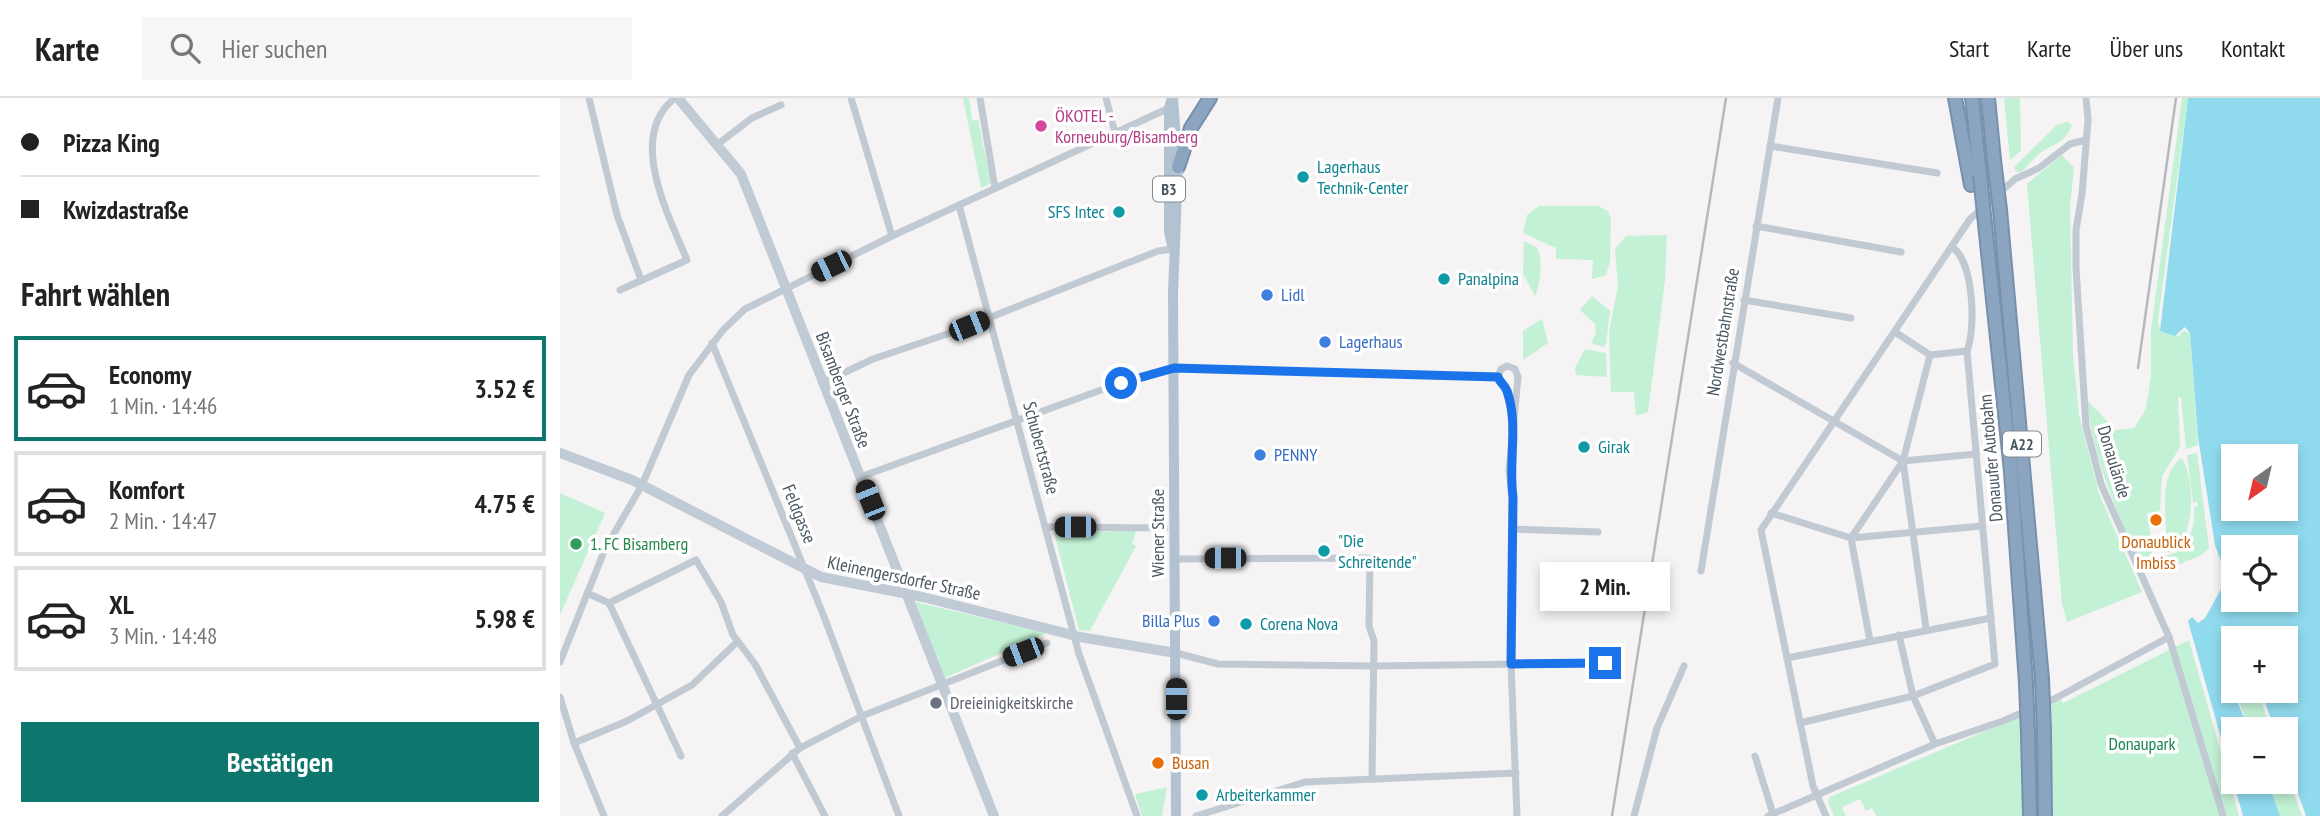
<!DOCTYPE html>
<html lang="de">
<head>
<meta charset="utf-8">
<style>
  body { margin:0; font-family:"PT Sans Narrow",sans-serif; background:#f6f6f6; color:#222; height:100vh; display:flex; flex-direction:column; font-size:26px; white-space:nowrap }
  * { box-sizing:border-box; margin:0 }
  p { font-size:23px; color:#767676 }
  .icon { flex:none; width:38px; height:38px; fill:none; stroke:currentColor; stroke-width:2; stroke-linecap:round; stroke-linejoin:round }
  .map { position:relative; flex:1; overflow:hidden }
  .sheet { display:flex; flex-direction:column; background:#fff; width:560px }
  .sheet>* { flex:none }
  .hud { display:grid; align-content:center; height:154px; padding:0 21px; background:#fff }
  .needle { width:46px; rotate:214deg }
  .controls { position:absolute; left:1661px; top:346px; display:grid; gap:14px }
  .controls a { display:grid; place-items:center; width:77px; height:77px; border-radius:0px; background:#fff; box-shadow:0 4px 10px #0003; font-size:35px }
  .end { position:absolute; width:32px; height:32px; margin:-16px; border:9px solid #1a73e8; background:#fff; box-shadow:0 0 0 4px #fff }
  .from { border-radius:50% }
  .bubble { position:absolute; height:49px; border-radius:0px; background:#fff; box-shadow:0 4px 10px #0003; font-size:23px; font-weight:700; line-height:49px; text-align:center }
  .car { position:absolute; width:21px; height:42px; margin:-21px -10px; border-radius:9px; box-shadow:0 0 5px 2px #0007; background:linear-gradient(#222 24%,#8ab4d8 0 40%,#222 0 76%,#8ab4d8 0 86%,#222 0) }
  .hud b { display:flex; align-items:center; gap:24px; height:66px; font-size:26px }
  .hud b+b { border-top:2px solid #e0e0e0 }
  .hud i { width:18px; height:18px; background:#222 }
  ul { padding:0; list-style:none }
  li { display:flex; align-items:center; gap:21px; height:105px; margin:0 14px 10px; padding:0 7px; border:4px solid #e0e0e0; border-radius:0px }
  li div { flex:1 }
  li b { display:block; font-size:26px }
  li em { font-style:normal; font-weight:700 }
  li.current { border-color:#0f766e }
  li>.icon { width:63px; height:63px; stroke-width:1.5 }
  h2 { padding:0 21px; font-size:32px; line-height:84px }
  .action { display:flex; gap:14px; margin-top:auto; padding:14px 21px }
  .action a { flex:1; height:80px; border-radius:0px; background:#0f766e; color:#fff; font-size:28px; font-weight:700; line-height:80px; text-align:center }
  header { display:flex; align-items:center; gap:42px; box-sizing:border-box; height:98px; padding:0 35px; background:#fff; border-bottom:2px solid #e0e0e0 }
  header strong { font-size:33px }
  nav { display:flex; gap:38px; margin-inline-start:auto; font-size:24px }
  .search { width:490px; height:63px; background:#f6f6f6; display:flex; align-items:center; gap:18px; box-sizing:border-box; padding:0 24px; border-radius:0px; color:#767676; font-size:26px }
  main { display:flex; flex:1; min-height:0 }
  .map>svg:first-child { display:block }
  .green { fill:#c3f1d5 }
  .water { fill:#90daee; fill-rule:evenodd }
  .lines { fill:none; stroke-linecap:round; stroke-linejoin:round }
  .highway-casing { stroke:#7690ad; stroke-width:16 }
  .street { stroke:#c1cad2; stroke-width:7 }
  .secondary { stroke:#c1cbd6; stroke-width:10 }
  .primary { stroke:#b3c2d1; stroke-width:10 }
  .highway { stroke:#8ba5c1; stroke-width:12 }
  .rail { stroke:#b5b8bd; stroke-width:2.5 }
  .highway-bridge-casing { stroke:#7690ad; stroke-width:16; stroke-linecap:butt }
  .highway-bridge { stroke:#8ba5c1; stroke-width:12 }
  .route { stroke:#1a73e8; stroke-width:9 }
  .hotel-dot { fill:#d1479c; stroke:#fff; stroke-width:2.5 }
  .culture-dot { fill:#0f9aa8; stroke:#fff; stroke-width:2.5 }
  .shop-dot { fill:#3f7fe0; stroke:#fff; stroke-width:2.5 }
  .food-dot { fill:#e8710a; stroke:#fff; stroke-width:2.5 }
  .leisure-dot { fill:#2e9e5b; stroke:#fff; stroke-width:2.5 }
  .worship-dot { fill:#6b7280; stroke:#fff; stroke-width:2.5 }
  .labels { text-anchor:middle; stroke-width:7; stroke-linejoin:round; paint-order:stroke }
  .shield { fill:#fff; stroke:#808990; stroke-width:2 }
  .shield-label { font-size:16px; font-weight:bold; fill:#4a5661 }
  .hotel-label { font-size:18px; fill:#b23c85; stroke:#fff; text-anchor:start }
  .culture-label { font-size:18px; fill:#0d838f; stroke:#fff; text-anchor:start }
  .shop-label { font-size:18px; fill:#366cbe; stroke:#fff; text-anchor:start }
  .street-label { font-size:18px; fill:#4a5661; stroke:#fff }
  .food-label { font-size:18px; fill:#c56008; stroke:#fff }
  .leisure-label { font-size:18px; fill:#27864d; stroke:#fff; text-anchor:start }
  .worship-label { font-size:18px; fill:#5b616d; stroke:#fff; text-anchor:start }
  .park-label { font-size:18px; fill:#17864f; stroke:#fff }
</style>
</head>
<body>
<header>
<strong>Karte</strong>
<div class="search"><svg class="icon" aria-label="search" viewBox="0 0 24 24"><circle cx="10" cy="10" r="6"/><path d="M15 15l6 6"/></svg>Hier suchen</div>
<nav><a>Start</a><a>Karte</a><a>Über uns</a><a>Kontakt</a></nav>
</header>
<main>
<section class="sheet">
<div class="hud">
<b><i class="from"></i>Pizza King</b>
<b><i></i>Kwizdastraße</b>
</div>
<h2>Fahrt wählen</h2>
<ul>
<li class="current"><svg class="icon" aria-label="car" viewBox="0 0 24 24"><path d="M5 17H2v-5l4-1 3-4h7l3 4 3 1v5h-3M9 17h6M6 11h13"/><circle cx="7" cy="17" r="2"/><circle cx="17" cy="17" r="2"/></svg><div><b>Economy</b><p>1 Min. · 14:46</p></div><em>3.52 €</em></li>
<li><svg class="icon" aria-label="car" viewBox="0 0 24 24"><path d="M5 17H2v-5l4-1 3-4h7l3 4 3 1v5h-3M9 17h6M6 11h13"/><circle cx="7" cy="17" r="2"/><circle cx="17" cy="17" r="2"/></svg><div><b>Komfort</b><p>2 Min. · 14:47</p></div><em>4.75 €</em></li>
<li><svg class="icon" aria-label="car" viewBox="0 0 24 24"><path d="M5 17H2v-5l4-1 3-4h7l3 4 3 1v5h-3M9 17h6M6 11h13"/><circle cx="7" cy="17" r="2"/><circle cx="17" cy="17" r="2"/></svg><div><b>XL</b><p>3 Min. · 14:48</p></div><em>5.98 €</em></li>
</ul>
<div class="action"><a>Bestätigen</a></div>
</section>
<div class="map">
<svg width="1760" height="718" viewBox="0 0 1760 718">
  <rect width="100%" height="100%" fill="#f5f3f3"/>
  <g class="green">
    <polygon points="403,0 409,0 412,22 418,22 431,85 421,90"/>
    <polygon points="1444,0 1460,0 1461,53 1450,62"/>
    <path d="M1622 0H1628L1598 222 1600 233 1618 238 1624 233 1630 235 1638 347 1626 351 1621 300 1618 299 1620 349 1602 378 1600 413 1587 415 1593 452 1590 459 1581 463 1576 460C1556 409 1532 358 1527 302L1551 327 1547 333 1574 330 1586 311 1591 277V232Z"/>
    <path d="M1508 24 1512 27C1504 45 1498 44 1483 53 1475 58 1468 68 1461 74H1456L1454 69 1498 26Z"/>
    <polygon points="1502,57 1514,70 1510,107 1513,257 1519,317 1539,396 1582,494 1507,524 1502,506 1467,86"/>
    <polygon points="979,108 1038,108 1048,113 1051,121 1050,163 1046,177 1032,181 1033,162 996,161 996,150 963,135 967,117"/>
    <polygon points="1107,137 1105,183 1088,314 1076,318 1074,294 1051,294 1049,234 1058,188 1055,151 1066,138"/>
    <path d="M964 143C968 145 976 147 978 152 983 162 980 189 975 198L963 176Z"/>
    <polygon points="1032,198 1050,213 1046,246 1043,249 1031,245 1036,235 1035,226 1020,212"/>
    <polygon points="982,221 988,245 963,262 963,233"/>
    <polygon points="1025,251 1046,255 1047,279 1016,277 1015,270"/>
    <path d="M1637 355 1649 450 1642 457 1604 472 1600 458C1626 459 1636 432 1634 409L1638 408 1637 404H1633L1627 357Z"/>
    <path d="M1621 360C1636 377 1636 448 1608 454L1604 450C1611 420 1594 384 1621 360Z"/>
    <polygon points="0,395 45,415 0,517"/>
    <polygon points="576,433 572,446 576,448 530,533 519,532 494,434"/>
    <polygon points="355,504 487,535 384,580"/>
    <polygon points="1629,542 1679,718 1316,718 1312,710 1306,713 1300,701 1282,709 1286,718 1274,718 1268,704 1270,699 1501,601 1503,605"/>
    <polygon points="1676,593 1698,593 1711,632 1689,632"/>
    <polygon points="1726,672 1742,718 1720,718 1708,684 1726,684"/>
    <polygon points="607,689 602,718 582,718 575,696"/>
  </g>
  <path class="water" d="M1628 0H1760V718H1746L1726 661V632H1715L1701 593H1726V541H1673L1670 577 1673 593 1689 632H1673V684H1708L1720 718H1683L1628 523 1632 519 1638 525 1645 520 1661 491 1665 474 1655 447 1638 339 1630 235 1625 229 1615 238 1600 233ZM1673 359H1726V411H1673ZM1673 450H1726V502H1673Z"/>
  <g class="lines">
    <defs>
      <g id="highway">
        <polyline points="1395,0 1411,87"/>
        <polyline points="1412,0 1420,77"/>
        <polyline points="1428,0 1434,62"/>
        <polyline points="618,69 631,30 650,0"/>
        <polyline points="1440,112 1482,581"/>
        <polyline points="1425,126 1451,373 1466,585"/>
        <polyline points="1484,633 1485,718"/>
        <polyline points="1468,636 1470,718"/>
      </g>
    </defs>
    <use href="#highway" class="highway-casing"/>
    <g class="street">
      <polyline points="29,0 57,117 81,182"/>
      <polyline points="291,0 332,138"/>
      <polyline points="420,0 435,90"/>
      <polyline points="546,0 555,35"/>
      <polyline points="1526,0 1528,22 1522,96 1516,132 1516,170 1526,328 1541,386 1609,539 1663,718"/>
      <polyline points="158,46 192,20 221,7"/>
      <polyline points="1210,48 1377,75"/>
      <polyline points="399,107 519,556 577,718"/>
      <polyline points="1196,128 1341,154"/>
      <path d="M60 192 127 162C109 118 66 38 115 0"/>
      <polyline points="1184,202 1291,220"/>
      <polyline points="1335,234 1370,257 1407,253"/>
      <polyline points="152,245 263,516 339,718"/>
      <polyline points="1173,265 1343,363 1416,356"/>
      <polyline points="938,279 941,271 947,268 955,271 958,279 949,373 953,399 951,566 957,718"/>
      <polyline points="938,279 945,288 952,316"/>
      <polyline points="262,285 313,261 393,234 598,153 613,151"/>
      <polyline points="560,285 614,270 938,279"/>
      <polyline points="300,379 555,287"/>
      <polyline points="1211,415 1291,440 1422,428"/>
      <polyline points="485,429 605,430"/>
      <polyline points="952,431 1038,434"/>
      <polyline points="616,461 810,460 809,528 814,543 812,680"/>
      <polyline points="1141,473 1218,0"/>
      <polyline points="27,495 49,505 136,462 161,504 173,537 195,566 240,650"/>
      <polyline points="49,505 121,658"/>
      <polyline points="1366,530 1343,363 1370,257"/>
      <polyline points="1339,537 1353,598 1375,646"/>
      <polyline points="1310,543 1291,440 1343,363"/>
      <polyline points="616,555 658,566 814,568 1045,565"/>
      <polyline points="1227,560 1431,520"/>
      <polyline points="0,564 45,451 82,387 129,277 163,232 185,211 332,138 609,10"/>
      <polyline points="0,599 14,645 44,718"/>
      <path d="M1240 625 1353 598 1435 566 1407 253C1416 230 1414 164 1392 149"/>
      <polyline points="14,645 67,623 132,587 177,544"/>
      <polyline points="232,655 265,718"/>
      <polyline points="1195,658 1213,716"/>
      <polyline points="162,718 240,650 302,618 487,545"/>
      <polyline points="636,718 745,684 956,675"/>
      <polyline points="1074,718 1097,630 1124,568"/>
      <polyline points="1208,718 1375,646 1443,623 1494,601 1609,539"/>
      <polyline points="1266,718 1253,688 1201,432 1410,121 1455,81 1479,70 1510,46 1526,42"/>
    </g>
    <g class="secondary">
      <polyline points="118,0 181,76 434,718"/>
      <polyline points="0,355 72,382 261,479 363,499 520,539 616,555"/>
    </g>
    <g class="primary">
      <polyline points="612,0 609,10 609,134 612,147"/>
      <polyline points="613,0 618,69 613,195 616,718"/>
    </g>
    <use href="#highway" class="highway"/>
    <g class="rail">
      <polyline points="1578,270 1616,0"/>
      <polyline points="1052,718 1166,0"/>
    </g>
    <defs>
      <g id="highway-bridge">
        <polyline points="1434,62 1440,112"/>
        <polyline points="1420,77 1425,126"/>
        <polyline points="1482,581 1484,633"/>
        <polyline points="1466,585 1468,636"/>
      </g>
    </defs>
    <use href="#highway-bridge" class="highway-bridge-casing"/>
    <use href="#highway-bridge" class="highway-bridge"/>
  </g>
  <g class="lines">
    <path class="route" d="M561 285 614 270 938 279C940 285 945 287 947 293 959 327 948 364 953 399L951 566 1045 565"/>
  </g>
  <circle class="hotel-dot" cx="481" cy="28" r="7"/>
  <g class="culture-dot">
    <circle cx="743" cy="79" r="7"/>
    <circle cx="559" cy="114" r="7"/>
    <circle cx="884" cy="181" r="7"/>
    <circle cx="1024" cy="349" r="7"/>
    <circle cx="764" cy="453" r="7"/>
    <circle cx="686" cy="526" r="7"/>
    <circle cx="642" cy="697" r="7"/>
  </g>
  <g class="shop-dot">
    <circle cx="707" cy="197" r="7"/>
    <circle cx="765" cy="244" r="7"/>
    <circle cx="700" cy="357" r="7"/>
    <circle cx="654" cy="523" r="7"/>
  </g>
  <g class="food-dot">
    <circle cx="1596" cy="422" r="7"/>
    <circle cx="598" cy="665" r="7"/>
  </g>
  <circle class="leisure-dot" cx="16" cy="446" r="7"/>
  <circle class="worship-dot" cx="376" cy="605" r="7"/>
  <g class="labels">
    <g class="shield">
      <rect x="593" y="78.5" width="32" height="25" rx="5"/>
      <rect x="1443" y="333.5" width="38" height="25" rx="5"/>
    </g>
    <g class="shield-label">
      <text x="609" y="97">B3</text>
      <text x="1462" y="352">A22</text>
    </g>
    <g class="hotel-label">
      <text x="495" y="24">ÖKOTEL -<tspan x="495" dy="21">Korneuburg/Bisamberg</tspan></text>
    </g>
    <g class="culture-label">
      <text x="757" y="75">Lagerhaus<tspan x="757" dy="21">Technik-Center</tspan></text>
      <text x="545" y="120" text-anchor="end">SFS Intec</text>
      <text x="898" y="187">Panalpina</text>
      <text x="1038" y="355">Girak</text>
      <text x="778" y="449">"Die<tspan x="778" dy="21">Schreitende"</tspan></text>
      <text x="700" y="532">Corena Nova</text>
      <text x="656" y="703">Arbeiterkammer</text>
    </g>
    <g class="shop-label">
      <text x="721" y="203">Lidl</text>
      <text x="779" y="250">Lagerhaus</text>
      <text x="714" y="363">PENNY</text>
      <text x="640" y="529" text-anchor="end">Billa Plus</text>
    </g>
    <g class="street-label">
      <text transform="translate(1163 234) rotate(-81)" y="6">Nordwestbahnstraße</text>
      <text transform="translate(283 292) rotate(69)" y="6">Bisamberger Straße</text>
      <text transform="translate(481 350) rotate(75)" y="6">Schubertstraße</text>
      <text transform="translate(1431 360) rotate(-95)" y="6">Donauufer Autobahn</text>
      <text transform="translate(1554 364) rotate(73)" y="6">Donaulände</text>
      <text transform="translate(239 416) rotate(68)" y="6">Feldgasse</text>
      <text transform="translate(598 435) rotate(-90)" y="6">Wiener Straße</text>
      <text transform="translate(344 480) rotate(12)" y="6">Kleinengersdorfer Straße</text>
    </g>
    <g class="food-label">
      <text x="1596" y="450">Donaublick<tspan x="1596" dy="21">Imbiss</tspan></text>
      <text x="612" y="671" text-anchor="start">Busan</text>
    </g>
    <g class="leisure-label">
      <text x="30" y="452">1. FC Bisamberg</text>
    </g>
    <g class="worship-label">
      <text x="390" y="611">Dreieinigkeitskirche</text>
    </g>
    <g class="park-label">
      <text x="1582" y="652">Donaupark</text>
    </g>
  </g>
</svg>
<div class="controls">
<a><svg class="needle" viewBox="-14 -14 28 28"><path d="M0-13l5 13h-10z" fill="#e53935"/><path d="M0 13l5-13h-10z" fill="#767676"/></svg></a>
<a><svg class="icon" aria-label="locate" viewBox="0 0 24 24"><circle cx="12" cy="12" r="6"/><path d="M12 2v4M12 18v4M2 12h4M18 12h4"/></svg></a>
<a>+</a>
<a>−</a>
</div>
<i class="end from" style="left:561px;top:285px"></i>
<i class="end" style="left:1045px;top:565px"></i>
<div class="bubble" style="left:980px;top:464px;width:130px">2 Min.</div>
<i class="car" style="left:271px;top:168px;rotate:244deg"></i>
<i class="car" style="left:409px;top:228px;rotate:68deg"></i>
<i class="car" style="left:310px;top:402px;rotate:338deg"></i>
<i class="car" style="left:515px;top:429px;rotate:270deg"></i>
<i class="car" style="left:665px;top:460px;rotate:270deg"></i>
<i class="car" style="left:463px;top:554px;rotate:249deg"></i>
<i class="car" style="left:616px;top:601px;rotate:0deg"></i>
</div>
</main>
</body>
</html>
